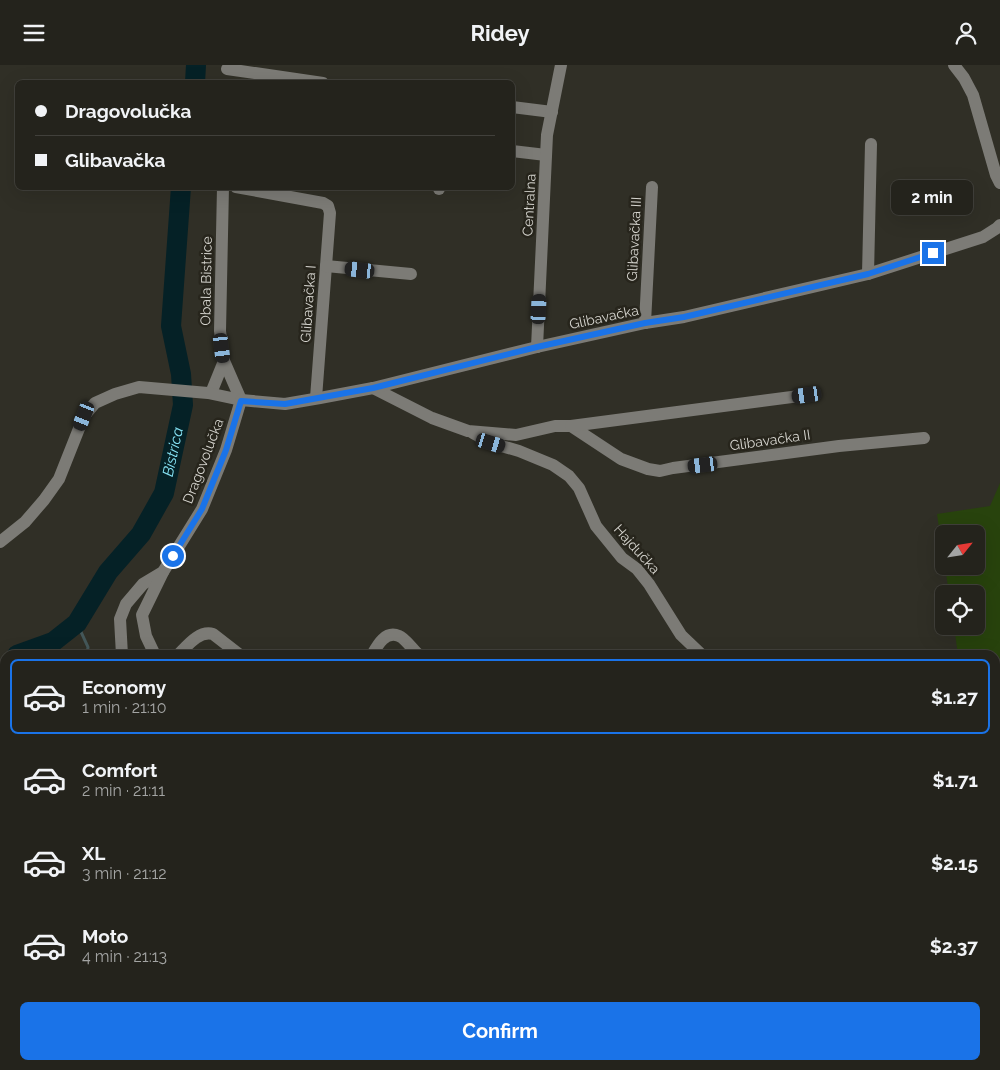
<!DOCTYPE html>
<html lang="en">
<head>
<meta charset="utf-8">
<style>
  body { margin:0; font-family:Raleway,sans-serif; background:#302f29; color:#f1f3f6; height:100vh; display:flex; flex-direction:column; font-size:19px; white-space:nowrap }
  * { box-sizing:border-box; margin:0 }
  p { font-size:16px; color:#a3a4a3 }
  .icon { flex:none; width:28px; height:28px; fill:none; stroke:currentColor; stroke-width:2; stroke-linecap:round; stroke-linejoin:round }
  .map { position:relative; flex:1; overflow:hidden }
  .drawer { position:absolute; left:0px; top:585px; width:1000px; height:420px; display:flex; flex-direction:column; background:#24231c; border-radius:15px 15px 0 0; box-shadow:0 5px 20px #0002,0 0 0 1px #41403b }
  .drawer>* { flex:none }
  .guide { position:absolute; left:15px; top:15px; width:500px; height:110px; border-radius:8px; box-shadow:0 5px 20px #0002,0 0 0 1px #41403b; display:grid; align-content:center; height:110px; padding:0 20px; background:#24231c }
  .needle { width:32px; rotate:60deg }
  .buttons { position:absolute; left:935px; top:460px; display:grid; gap:10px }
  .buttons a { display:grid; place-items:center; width:50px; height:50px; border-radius:8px; background:#24231c; box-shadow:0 5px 20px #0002,0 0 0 1px #41403b; font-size:25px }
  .end { position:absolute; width:22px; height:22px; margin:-11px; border:6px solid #1a73e8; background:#fff; box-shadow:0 0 0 2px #fff }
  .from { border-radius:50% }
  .bubble { position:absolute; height:35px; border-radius:8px; background:#24231c; box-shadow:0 5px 20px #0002,0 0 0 1px #41403b; font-size:16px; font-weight:700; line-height:35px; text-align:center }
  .car { position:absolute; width:15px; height:30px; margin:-15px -8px; border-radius:6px; box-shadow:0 0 4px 1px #0007; background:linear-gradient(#222 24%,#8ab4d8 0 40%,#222 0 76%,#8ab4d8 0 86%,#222 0) }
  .guide b { display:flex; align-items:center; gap:18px; height:48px; font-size:19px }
  .guide b+b { border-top:1px solid #41403b }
  .guide i { width:12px; height:12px; background:#f1f3f6 }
  ul { padding:9px 0 0; list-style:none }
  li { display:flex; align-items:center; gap:15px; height:75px; margin:0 10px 8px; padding:0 10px; border:2px solid transparent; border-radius:8px }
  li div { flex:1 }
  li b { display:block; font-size:19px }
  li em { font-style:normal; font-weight:700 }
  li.active { border-color:#1a73e8 }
  li>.icon { width:45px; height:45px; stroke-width:1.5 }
  .primary-button { display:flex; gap:10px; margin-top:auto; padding:10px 20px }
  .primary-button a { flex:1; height:58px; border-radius:8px; background:#1a73e8; color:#fff; font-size:20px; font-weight:700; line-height:58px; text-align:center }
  header { display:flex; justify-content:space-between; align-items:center; height:65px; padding:0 20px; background:#24231c; font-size:22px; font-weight:700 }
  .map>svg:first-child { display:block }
  .green { fill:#28430d }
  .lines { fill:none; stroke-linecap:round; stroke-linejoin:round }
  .stream { stroke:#445759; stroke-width:3 }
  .river { stroke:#052126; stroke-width:20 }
  .minor { stroke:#7c7b76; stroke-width:12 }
  .route { stroke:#1a73e8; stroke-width:6 }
  .labels { text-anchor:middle; stroke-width:5; stroke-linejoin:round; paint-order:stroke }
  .street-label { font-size:14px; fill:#d6d5cf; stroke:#27251c }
  .water-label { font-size:15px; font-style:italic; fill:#88e6f8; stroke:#27251c }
</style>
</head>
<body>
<header><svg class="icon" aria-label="menu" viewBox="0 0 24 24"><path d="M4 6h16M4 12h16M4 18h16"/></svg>Ridey<svg class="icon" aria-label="person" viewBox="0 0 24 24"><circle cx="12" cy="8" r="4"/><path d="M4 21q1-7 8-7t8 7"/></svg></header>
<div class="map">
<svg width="1000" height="1005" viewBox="0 0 1000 1005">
  <rect width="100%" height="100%" fill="#302f26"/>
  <polygon class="green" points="1000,418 1000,743 995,727 995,590 958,590 954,561 976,561 976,529 949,529 945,501 976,501 976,469 944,469 944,496 937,449 990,441"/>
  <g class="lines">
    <g class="stream">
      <polyline points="77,558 88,582 87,590"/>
      <polyline points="0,787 5,776"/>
      <polyline points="0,842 5,845"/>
    </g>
    <g class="river">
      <polyline points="195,18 196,0"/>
      <path id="s1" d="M17 590 53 577 77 558 108 507 141 469 164 428 183 340 181 309 171 261 181 122"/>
    </g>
    <g class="minor">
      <polyline points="954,0 964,13 973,30 996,110 1000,118"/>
      <polyline points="227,4 323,18"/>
      <polyline points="512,42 552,47"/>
      <polyline points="512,86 546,90"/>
      <polyline points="223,122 220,266 224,296 241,335"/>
      <polyline points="236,122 323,138 328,141 330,148 316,333"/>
      <polyline points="439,124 439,122"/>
      <polyline points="326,201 411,209"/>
      <polyline points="868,209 871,79"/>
      <polyline points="645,258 652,122"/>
      <polyline points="537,282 547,70 561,0"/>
      <polyline points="373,323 432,353 468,366 516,370 555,361 571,361 621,394 648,404 660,406 673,403 839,381 924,373"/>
      <polyline points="211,328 224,296"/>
      <polyline points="571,361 807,330"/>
      <polyline points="473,368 491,378 519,386 553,400 569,411 579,423 596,461 622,493 637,504 649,519 681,570 702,590"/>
      <polyline points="0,477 25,457 44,435 59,414 84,351 95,338 115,329 139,322 208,328 241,335 285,339 320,333 373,323 537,282 645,258 684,252 868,209 983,172 997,163 1000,160"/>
      <polyline points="122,590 120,554 126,539 143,519 163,507 202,444 226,385 241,335"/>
      <polyline points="155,590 146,571 142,550 163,507"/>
      <path d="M178 590C187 581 199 565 213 569L240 590"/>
      <path d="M372 590C377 581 385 565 399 571 405 573 413 585 419 590"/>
      <polyline points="995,881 1000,887"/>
      <polyline points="995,987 1000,963"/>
      <polyline points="995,994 996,1005"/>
      <polyline points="251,1000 252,1005"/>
      <polyline points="613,1000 618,1005"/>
      <polyline points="809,1000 809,1005"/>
      <polyline points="771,1005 780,1000"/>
    </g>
  </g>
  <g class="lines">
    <polyline class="route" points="173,491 202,444 226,385 241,336 285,339 373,323 537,282 645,258 684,252 868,209 933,188"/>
  </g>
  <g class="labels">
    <g class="street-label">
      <text transform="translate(529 140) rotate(-87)" y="5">Centralna</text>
      <text transform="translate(634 174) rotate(-87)" y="5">Glibavačka III</text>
      <text transform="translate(206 216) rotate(-89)" y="5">Obala Bistrice</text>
      <text transform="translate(308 239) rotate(-86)" y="5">Glibavačka I</text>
      <text transform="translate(604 252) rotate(-12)" y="5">Glibavačka</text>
      <text transform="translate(770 375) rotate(-8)" y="5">Glibavačka II</text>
      <text transform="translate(203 396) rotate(-69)" y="5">Dragovolučka</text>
      <text transform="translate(637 484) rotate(48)" y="5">Hajdučka</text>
    </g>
    <g class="water-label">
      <text dy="5" stroke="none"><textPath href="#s1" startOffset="268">Bistrica</textPath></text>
    </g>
  </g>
</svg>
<div class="buttons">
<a><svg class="needle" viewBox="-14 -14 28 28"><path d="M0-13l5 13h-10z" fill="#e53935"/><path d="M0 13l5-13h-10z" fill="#a3a4a3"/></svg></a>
<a><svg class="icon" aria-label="locate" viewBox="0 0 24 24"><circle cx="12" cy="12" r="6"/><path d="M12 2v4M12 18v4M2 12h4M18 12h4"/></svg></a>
</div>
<i class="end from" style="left:173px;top:491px"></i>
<i class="end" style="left:933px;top:188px"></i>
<div class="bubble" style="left:891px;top:115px;width:82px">2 min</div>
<i class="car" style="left:360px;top:205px;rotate:276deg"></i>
<i class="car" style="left:539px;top:244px;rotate:3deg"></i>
<i class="car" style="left:222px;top:283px;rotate:173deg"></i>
<i class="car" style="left:807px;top:330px;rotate:262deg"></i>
<i class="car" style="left:84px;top:351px;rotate:202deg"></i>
<i class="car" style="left:491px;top:378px;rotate:107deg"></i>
<i class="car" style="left:703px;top:400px;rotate:263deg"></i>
<div class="guide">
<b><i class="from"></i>Dragovolučka</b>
<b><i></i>Glibavačka</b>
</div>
<section class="drawer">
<ul>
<li class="active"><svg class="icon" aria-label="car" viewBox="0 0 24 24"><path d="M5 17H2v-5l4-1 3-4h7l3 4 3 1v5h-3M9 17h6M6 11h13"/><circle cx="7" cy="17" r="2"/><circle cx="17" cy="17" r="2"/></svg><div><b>Economy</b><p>1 min · 21:10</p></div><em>$1.27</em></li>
<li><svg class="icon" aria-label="car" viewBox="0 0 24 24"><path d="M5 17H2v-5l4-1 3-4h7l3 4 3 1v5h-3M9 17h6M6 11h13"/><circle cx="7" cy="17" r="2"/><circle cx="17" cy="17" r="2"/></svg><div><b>Comfort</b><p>2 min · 21:11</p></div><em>$1.71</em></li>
<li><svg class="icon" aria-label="car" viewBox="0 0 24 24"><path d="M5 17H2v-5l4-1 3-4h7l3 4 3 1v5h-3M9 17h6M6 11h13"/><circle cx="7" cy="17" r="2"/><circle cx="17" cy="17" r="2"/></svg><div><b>XL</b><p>3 min · 21:12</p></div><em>$2.15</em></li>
<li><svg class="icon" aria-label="car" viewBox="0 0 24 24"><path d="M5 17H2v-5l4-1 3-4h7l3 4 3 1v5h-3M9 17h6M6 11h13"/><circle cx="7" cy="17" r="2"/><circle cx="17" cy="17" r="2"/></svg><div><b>Moto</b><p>4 min · 21:13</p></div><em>$2.37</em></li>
</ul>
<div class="primary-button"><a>Confirm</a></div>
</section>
</div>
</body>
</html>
